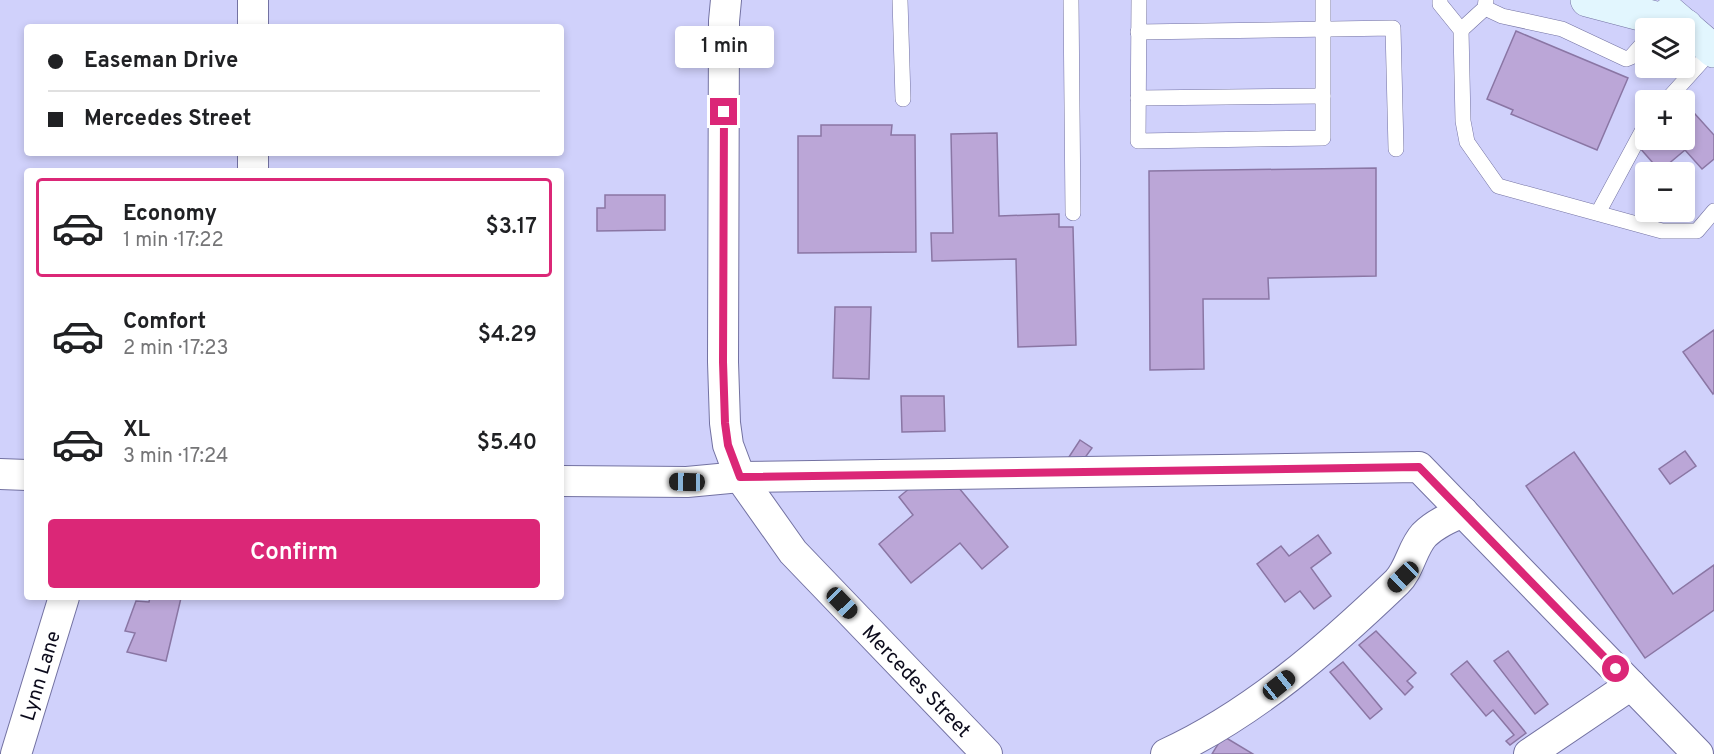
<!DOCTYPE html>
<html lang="en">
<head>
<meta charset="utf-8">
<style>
  body { margin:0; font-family:Overpass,sans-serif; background:#f2f2f2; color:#202124; height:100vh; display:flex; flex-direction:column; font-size:22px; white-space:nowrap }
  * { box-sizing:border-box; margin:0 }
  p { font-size:20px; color:#757577 }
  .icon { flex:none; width:33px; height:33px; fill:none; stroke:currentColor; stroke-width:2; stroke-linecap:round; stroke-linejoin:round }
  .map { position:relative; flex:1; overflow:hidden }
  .side { position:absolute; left:24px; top:168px; width:540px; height:432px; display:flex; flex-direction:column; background:#fff; border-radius:6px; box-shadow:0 3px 9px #0003 }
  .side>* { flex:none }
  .hud { position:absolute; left:24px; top:24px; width:540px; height:132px; border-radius:6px; box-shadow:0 3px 9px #0003; display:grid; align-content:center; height:132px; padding:0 24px; background:#fff }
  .fabs { position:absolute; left:1635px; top:18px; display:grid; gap:12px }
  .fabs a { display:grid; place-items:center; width:60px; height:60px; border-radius:6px; background:#fff; box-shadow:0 3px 9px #0003; font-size:30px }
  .end { position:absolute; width:27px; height:27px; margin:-14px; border:8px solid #db2777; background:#fff; box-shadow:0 0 0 3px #fff }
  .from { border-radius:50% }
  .bubble { position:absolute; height:42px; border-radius:6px; background:#fff; box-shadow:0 3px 9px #0003; font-size:20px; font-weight:600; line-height:42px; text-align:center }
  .car { position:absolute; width:18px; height:36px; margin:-18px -9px; border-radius:8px; box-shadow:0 0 4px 2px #0007; background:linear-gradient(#222 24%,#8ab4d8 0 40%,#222 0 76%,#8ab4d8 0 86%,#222 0) }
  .hud b { display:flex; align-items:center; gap:21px; height:57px; font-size:22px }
  .hud b+b { border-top:2px solid #e0e0e0 }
  .hud i { width:15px; height:15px; background:#202124 }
  ul { padding:10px 0 0; list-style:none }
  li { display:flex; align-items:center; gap:18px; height:99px; margin:0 12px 9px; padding:0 12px; border:3px solid transparent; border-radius:6px }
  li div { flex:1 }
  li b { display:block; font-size:22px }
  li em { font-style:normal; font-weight:600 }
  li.active { border-color:#db2777 }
  li>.icon { width:54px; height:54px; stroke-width:1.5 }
  .cta { display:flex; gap:12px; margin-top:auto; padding:12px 24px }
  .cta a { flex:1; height:69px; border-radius:6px; background:#db2777; color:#fff; font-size:24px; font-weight:600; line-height:69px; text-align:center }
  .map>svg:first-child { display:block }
  .building { fill:#bba6d7; stroke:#8a76a4; stroke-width:1.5 }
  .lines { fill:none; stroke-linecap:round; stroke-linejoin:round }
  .lane-casing { stroke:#7372a2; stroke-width:16 }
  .street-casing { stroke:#7372a2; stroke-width:32 }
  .secondary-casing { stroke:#7372a2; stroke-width:34 }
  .lane { stroke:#fff; stroke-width:15 }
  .street { stroke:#fff; stroke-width:30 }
  .secondary { stroke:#e2f6fe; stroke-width:33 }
  .route { stroke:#db2777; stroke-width:8 }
  .labels { text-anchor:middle; stroke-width:4.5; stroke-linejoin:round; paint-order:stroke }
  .street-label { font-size:20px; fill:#0c0b1c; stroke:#d0d1fb }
</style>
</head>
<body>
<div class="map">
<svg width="1714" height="754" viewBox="0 0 1714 754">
  <rect width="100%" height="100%" fill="#d0d1fb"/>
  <g class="building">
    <polygon points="1516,31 1628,78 1597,150 1511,114 1513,110 1487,99"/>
    <polygon points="1686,104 1714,135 1714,159 1702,169 1685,150 1660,171 1639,147 1647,140 1684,140 1684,106"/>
    <polygon points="821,125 892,125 891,135 915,135 916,252 798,253 798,136 821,136"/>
    <polygon points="997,133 999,216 1059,214 1059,227 1073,227 1076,345 1018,347 1016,259 932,261 931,233 953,233 951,134"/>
    <polygon points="1376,168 1376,276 1268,278 1269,299 1203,299 1204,369 1150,370 1149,171"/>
    <polygon points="605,195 665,195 665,230 597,231 597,208 605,208"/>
    <polygon points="835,307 871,307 869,379 833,378"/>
    <polygon points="1714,330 1714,393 1713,394 1683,352"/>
    <polygon points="901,396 944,396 945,431 902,432"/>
    <polygon points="1080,440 1092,448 1076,470 1065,463"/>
    <polygon points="1685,451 1696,466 1670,484 1659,469"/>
    <polygon points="1574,452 1673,594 1714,565 1714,610 1645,658 1526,486"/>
    <polygon points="939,464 1008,547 982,569 960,543 911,583 879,544 913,515 899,497"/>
    <polygon points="1318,535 1331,553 1311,568 1331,596 1314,609 1300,591 1285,602 1257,564 1281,546 1289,556"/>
    <polygon points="150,597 181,598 166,661 127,652 135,633 125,631 136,601 149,602"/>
    <polygon points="1376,631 1416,673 1407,681 1413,687 1405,695 1359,645"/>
    <polygon points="1508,651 1548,704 1535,714 1494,661"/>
    <polygon points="1467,661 1526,733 1510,745 1506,741 1514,735 1493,710 1486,716 1451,674"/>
    <polygon points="1343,662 1382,709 1370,719 1330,672"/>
    <polygon points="1223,736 1253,754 1212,754"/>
  </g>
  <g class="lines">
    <defs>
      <g id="lane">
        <polyline points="900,0 903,99"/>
        <polyline points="1071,0 1073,213"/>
        <polyline points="1139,0 1138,141 1323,138 1323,0"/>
        <polyline points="1440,0 1440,4 1461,30 1463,121 1467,142 1498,186 1662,231 1697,231 1714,211"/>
        <polyline points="1485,8 1502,16 1562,29 1626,59 1631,57 1646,40"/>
        <polyline points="1461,30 1485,8 1486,0"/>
        <polyline points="1138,32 1393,28 1396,149"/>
        <polyline points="1138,98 1323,96"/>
        <polyline points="1667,100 1712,50"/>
        <polyline points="1598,213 1646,124"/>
      </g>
      <g id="street">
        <path id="s1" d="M726 0 724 21 723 362 725 423 728 445 740 477 793 552 987 754"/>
        <polyline points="253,27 253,0"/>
        <polyline points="253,171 253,153"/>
        <polyline points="0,474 27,475"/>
        <polyline points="561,481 687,482 740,477 1419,467 1698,754"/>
        <path id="s2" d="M16 754 64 597"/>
        <path d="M1166 754C1253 714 1328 648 1397 582 1410 569 1412 548 1424 535 1435 524 1449 518 1463 512"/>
        <polyline points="1529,754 1631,685"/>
      </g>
      <g id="secondary">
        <polyline points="1587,0 1686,26"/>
        <polyline points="1670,13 1714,51"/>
      </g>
    </defs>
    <use href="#lane" class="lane-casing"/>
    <use href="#street" class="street-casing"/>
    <use href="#secondary" class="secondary-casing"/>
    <use href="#lane" class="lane"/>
    <use href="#street" class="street"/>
    <use href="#secondary" class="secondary"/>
  </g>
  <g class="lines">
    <polyline class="route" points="724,112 723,362 725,423 728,445 740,477 1419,467 1616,669"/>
  </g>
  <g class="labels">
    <g class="street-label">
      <text dy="7" stroke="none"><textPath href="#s2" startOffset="82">Lynn Lane</textPath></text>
      <text dy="7" stroke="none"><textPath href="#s1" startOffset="750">Mercedes Street</textPath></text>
    </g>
  </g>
</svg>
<div class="fabs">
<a><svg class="icon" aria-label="layers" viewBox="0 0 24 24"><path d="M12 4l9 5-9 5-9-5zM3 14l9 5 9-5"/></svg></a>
<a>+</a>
<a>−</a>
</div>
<i class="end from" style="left:1616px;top:669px"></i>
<i class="end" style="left:724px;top:112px"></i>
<div class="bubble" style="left:675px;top:26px;width:99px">1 min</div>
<i class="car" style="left:687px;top:482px;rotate:271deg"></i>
<i class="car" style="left:1403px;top:577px;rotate:226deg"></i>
<i class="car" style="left:842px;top:603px;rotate:136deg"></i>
<i class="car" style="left:1279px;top:685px;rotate:51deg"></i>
<div class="hud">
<b><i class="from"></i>Easeman Drive</b>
<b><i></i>Mercedes Street</b>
</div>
<section class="side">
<ul>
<li class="active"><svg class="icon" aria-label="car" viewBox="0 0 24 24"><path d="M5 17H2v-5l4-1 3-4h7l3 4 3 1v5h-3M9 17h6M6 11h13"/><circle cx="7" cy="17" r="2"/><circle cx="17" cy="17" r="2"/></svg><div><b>Economy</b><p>1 min · 17:22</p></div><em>$3.17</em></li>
<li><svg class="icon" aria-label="car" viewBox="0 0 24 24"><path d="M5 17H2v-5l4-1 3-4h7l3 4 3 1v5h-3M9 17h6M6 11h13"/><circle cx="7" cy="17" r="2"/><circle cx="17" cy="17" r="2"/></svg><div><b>Comfort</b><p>2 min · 17:23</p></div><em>$4.29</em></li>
<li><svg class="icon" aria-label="car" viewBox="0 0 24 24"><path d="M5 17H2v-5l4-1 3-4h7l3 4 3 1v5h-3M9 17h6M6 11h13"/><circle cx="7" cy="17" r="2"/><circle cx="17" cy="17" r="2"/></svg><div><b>XL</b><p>3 min · 17:24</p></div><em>$5.40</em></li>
</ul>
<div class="cta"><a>Confirm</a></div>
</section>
</div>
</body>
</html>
